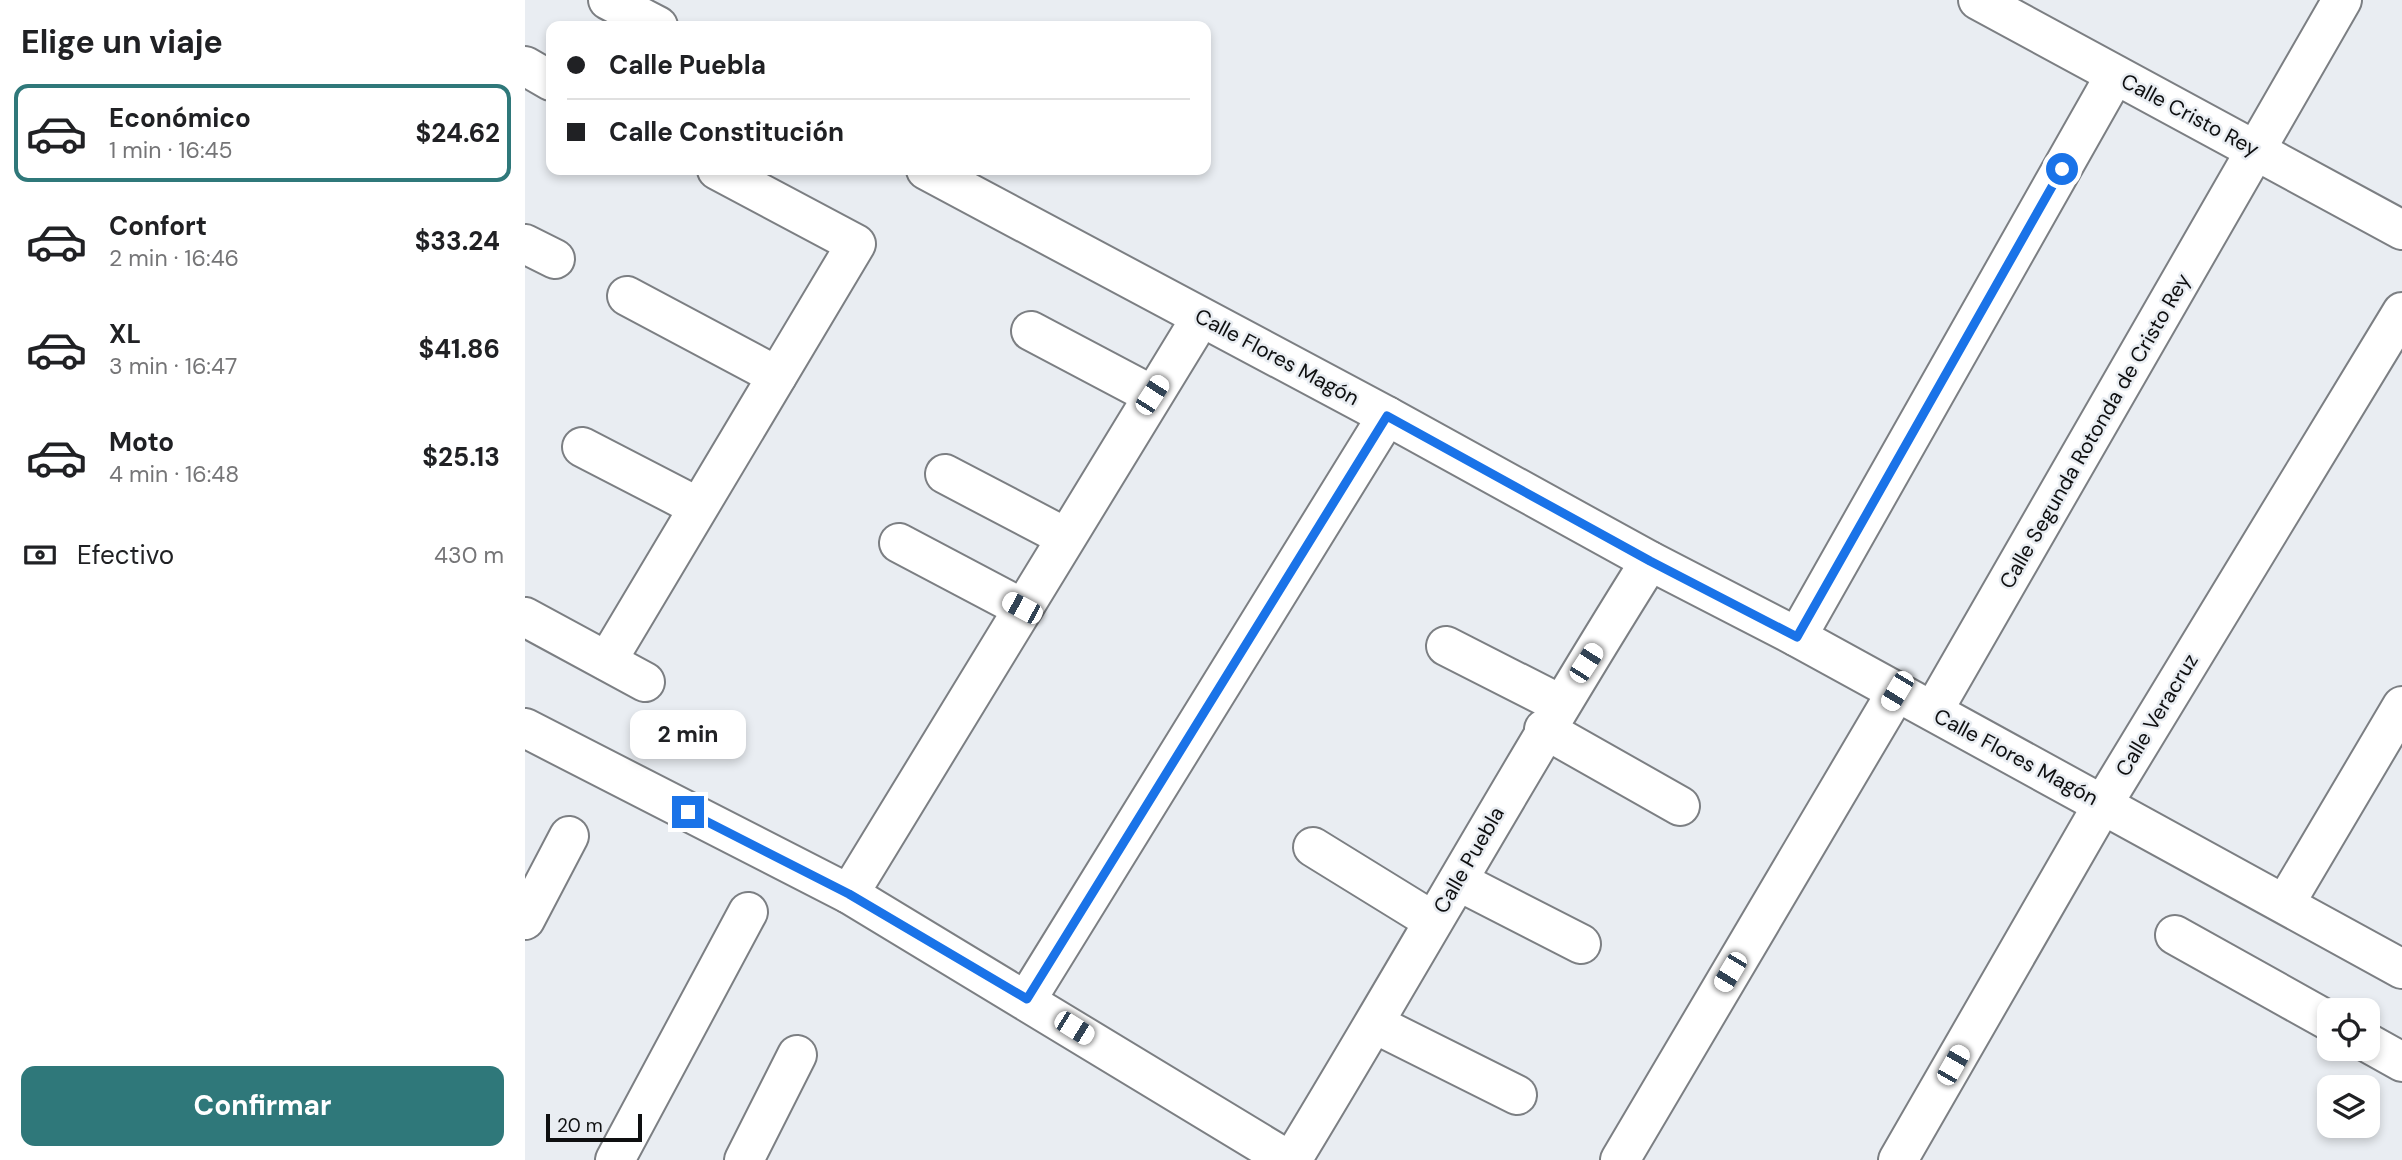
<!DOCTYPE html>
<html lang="es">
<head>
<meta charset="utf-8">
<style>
  body { margin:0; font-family:"DM Sans",sans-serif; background:#f2f2f2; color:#202124; height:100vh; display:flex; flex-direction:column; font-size:26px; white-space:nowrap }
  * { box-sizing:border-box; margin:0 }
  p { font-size:23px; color:#757577 }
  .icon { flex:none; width:38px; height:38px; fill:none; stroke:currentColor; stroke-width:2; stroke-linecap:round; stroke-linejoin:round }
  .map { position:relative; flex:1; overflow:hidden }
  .panel { display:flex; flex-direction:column; background:#fff; width:525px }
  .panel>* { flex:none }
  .hud { position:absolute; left:21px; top:21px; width:665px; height:154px; border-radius:14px; box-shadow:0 4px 10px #0003; display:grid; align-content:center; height:154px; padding:0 21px; background:#fff }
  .fabs { position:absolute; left:1792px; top:998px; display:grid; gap:14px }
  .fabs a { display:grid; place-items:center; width:63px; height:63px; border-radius:14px; background:#fff; box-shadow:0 4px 10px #0003; font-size:35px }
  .scale { position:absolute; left:21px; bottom:18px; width:96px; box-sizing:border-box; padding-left:7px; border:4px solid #0e0f10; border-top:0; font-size:19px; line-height:24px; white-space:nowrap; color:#0e0f10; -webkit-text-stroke:5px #e9edf2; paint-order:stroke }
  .end { position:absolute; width:32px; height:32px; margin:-16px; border:9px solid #1a73e8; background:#fff; box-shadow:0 0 0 4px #fff }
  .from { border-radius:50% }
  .bubble { position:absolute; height:49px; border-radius:14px; background:#fff; box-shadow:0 4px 10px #0003; font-size:23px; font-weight:700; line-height:49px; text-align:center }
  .car { position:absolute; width:21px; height:42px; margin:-21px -10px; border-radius:9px; box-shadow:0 0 5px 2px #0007; background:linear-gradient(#fff 24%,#345 0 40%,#fff 0 76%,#345 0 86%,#fff 0) }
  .hud b { display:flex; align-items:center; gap:24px; height:66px; font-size:26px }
  .hud b+b { border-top:2px solid #e0e0e0 }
  .hud i { width:18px; height:18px; background:#202124 }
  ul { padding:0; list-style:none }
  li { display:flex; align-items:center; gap:21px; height:98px; margin:0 14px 10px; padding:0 7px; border:4px solid transparent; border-radius:14px }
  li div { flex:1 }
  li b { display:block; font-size:26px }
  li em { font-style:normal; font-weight:700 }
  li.selected { border-color:#2f787a }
  li>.icon { width:63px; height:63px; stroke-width:1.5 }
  h2 { padding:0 21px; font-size:32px; line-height:84px }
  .pay { display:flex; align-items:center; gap:18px; height:77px; padding:0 21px; font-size:26px }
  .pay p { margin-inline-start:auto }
  .primary-button { display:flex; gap:14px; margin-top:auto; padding:14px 21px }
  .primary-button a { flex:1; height:80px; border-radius:14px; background:#2f787a; color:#fff; font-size:28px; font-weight:700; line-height:80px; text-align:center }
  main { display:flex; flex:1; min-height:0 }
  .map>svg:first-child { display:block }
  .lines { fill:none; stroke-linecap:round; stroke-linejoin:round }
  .minor-casing { stroke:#7c7f83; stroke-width:42 }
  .minor { stroke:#fff; stroke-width:38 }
  .route { stroke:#1a73e8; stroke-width:9 }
  .labels { text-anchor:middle; stroke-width:5; stroke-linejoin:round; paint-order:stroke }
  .street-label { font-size:21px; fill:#0e0f10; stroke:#e9edf2 }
</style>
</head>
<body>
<main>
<section class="panel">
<h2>Elige un viaje</h2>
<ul>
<li class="selected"><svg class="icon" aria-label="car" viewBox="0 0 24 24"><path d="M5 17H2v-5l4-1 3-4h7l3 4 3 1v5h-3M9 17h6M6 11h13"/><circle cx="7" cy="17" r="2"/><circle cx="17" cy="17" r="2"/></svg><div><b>Económico</b><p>1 min · 16:45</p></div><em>$24.62</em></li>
<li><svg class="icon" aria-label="car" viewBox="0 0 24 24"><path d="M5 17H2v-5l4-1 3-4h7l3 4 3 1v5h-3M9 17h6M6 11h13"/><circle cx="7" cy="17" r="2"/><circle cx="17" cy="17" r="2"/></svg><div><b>Confort</b><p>2 min · 16:46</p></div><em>$33.24</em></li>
<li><svg class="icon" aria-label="car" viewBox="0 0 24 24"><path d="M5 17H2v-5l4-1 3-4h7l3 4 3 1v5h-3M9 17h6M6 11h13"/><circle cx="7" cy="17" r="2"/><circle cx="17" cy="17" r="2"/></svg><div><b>XL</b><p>3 min · 16:47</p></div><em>$41.86</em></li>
<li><svg class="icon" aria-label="car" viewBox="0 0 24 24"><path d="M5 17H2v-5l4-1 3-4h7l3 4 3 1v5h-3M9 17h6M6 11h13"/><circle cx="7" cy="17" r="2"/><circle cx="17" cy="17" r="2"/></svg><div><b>Moto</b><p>4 min · 16:48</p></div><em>$25.13</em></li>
</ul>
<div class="pay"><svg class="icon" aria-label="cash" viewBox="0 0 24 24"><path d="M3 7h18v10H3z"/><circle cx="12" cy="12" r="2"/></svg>Efectivo<p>430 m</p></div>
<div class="primary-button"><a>Confirmar</a></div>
</section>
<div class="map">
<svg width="1877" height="1160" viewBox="0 0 1877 1160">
  <rect width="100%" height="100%" fill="#e9edf2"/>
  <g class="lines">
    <defs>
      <g id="minor">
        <polyline points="83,0 133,26"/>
        <polyline points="1453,0 1877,230"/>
        <polyline points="0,66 26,81"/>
        <polyline points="401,170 862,416 1125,561 1272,637 1877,969"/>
        <polyline points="0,244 30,259"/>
        <polyline points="102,296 252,376"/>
        <polyline points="506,331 627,395"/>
        <polyline points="57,447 173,507"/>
        <polyline points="420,474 540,537"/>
        <polyline points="374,543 497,608"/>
        <polyline points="0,617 120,682"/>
        <polyline points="1272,637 1590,75"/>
        <polyline points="921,646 1035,704"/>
        <polyline points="82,661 331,244 192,170"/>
        <polyline points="1408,711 1817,0"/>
        <polyline points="0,728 324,894 763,1160"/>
        <polyline points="1019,729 1155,806"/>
        <polyline points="788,847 908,921"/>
        <polyline points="933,881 1056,944"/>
        <polyline points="324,894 666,334"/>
        <polyline points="1761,902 1877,706"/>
        <polyline points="0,920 44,836"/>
        <polyline points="1650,935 1804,1021"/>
        <polyline points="502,999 862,416"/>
        <polyline points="850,1024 992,1095"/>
        <polyline points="1843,1043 1877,1062"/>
        <polyline points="90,1160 223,912"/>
        <polyline points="219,1160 272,1055"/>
        <path d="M767 1160C888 961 1001 758 1125 561"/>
        <polyline points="1095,1160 1372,691"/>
        <polyline points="1373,1160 1578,804 1877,312"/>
      </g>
    </defs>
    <use href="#minor" class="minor-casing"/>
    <use href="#minor" class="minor"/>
  </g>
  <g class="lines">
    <polyline class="route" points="163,812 324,894 502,999 862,416 1125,561 1272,637 1537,169"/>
  </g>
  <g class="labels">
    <g class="street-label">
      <text transform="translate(1665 115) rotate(28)" y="7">Calle Cristo Rey</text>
      <text transform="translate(752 357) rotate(28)" y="7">Calle Flores Magón</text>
      <text transform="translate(1570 431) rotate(-60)" y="7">Calle Segunda Rotonda de Cristo Rey</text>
      <text transform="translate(1632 715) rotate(-59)" y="7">Calle Veracruz</text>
      <text transform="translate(1491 757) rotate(28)" y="7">Calle Flores Magón</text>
      <text transform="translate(944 860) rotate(-60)" y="7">Calle Puebla</text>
    </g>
  </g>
</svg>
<div class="fabs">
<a><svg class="icon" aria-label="locate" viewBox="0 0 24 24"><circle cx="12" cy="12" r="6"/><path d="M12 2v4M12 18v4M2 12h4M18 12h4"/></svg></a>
<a><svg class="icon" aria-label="layers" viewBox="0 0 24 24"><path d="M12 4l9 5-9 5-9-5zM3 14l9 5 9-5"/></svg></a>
</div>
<div class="scale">20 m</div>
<i class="end from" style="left:1537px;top:169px"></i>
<i class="end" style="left:163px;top:812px"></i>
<div class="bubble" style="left:105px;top:710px;width:116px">2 min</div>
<i class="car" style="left:627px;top:395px;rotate:33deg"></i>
<i class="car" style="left:497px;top:608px;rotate:298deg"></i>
<i class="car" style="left:1061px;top:663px;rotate:33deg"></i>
<i class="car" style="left:1372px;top:691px;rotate:211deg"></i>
<i class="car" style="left:1205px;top:972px;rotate:211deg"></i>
<i class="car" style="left:549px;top:1028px;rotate:122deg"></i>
<i class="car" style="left:1428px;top:1065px;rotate:30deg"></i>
<div class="hud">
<b><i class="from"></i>Calle Puebla</b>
<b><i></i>Calle Constitución</b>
</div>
</div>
</main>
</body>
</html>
